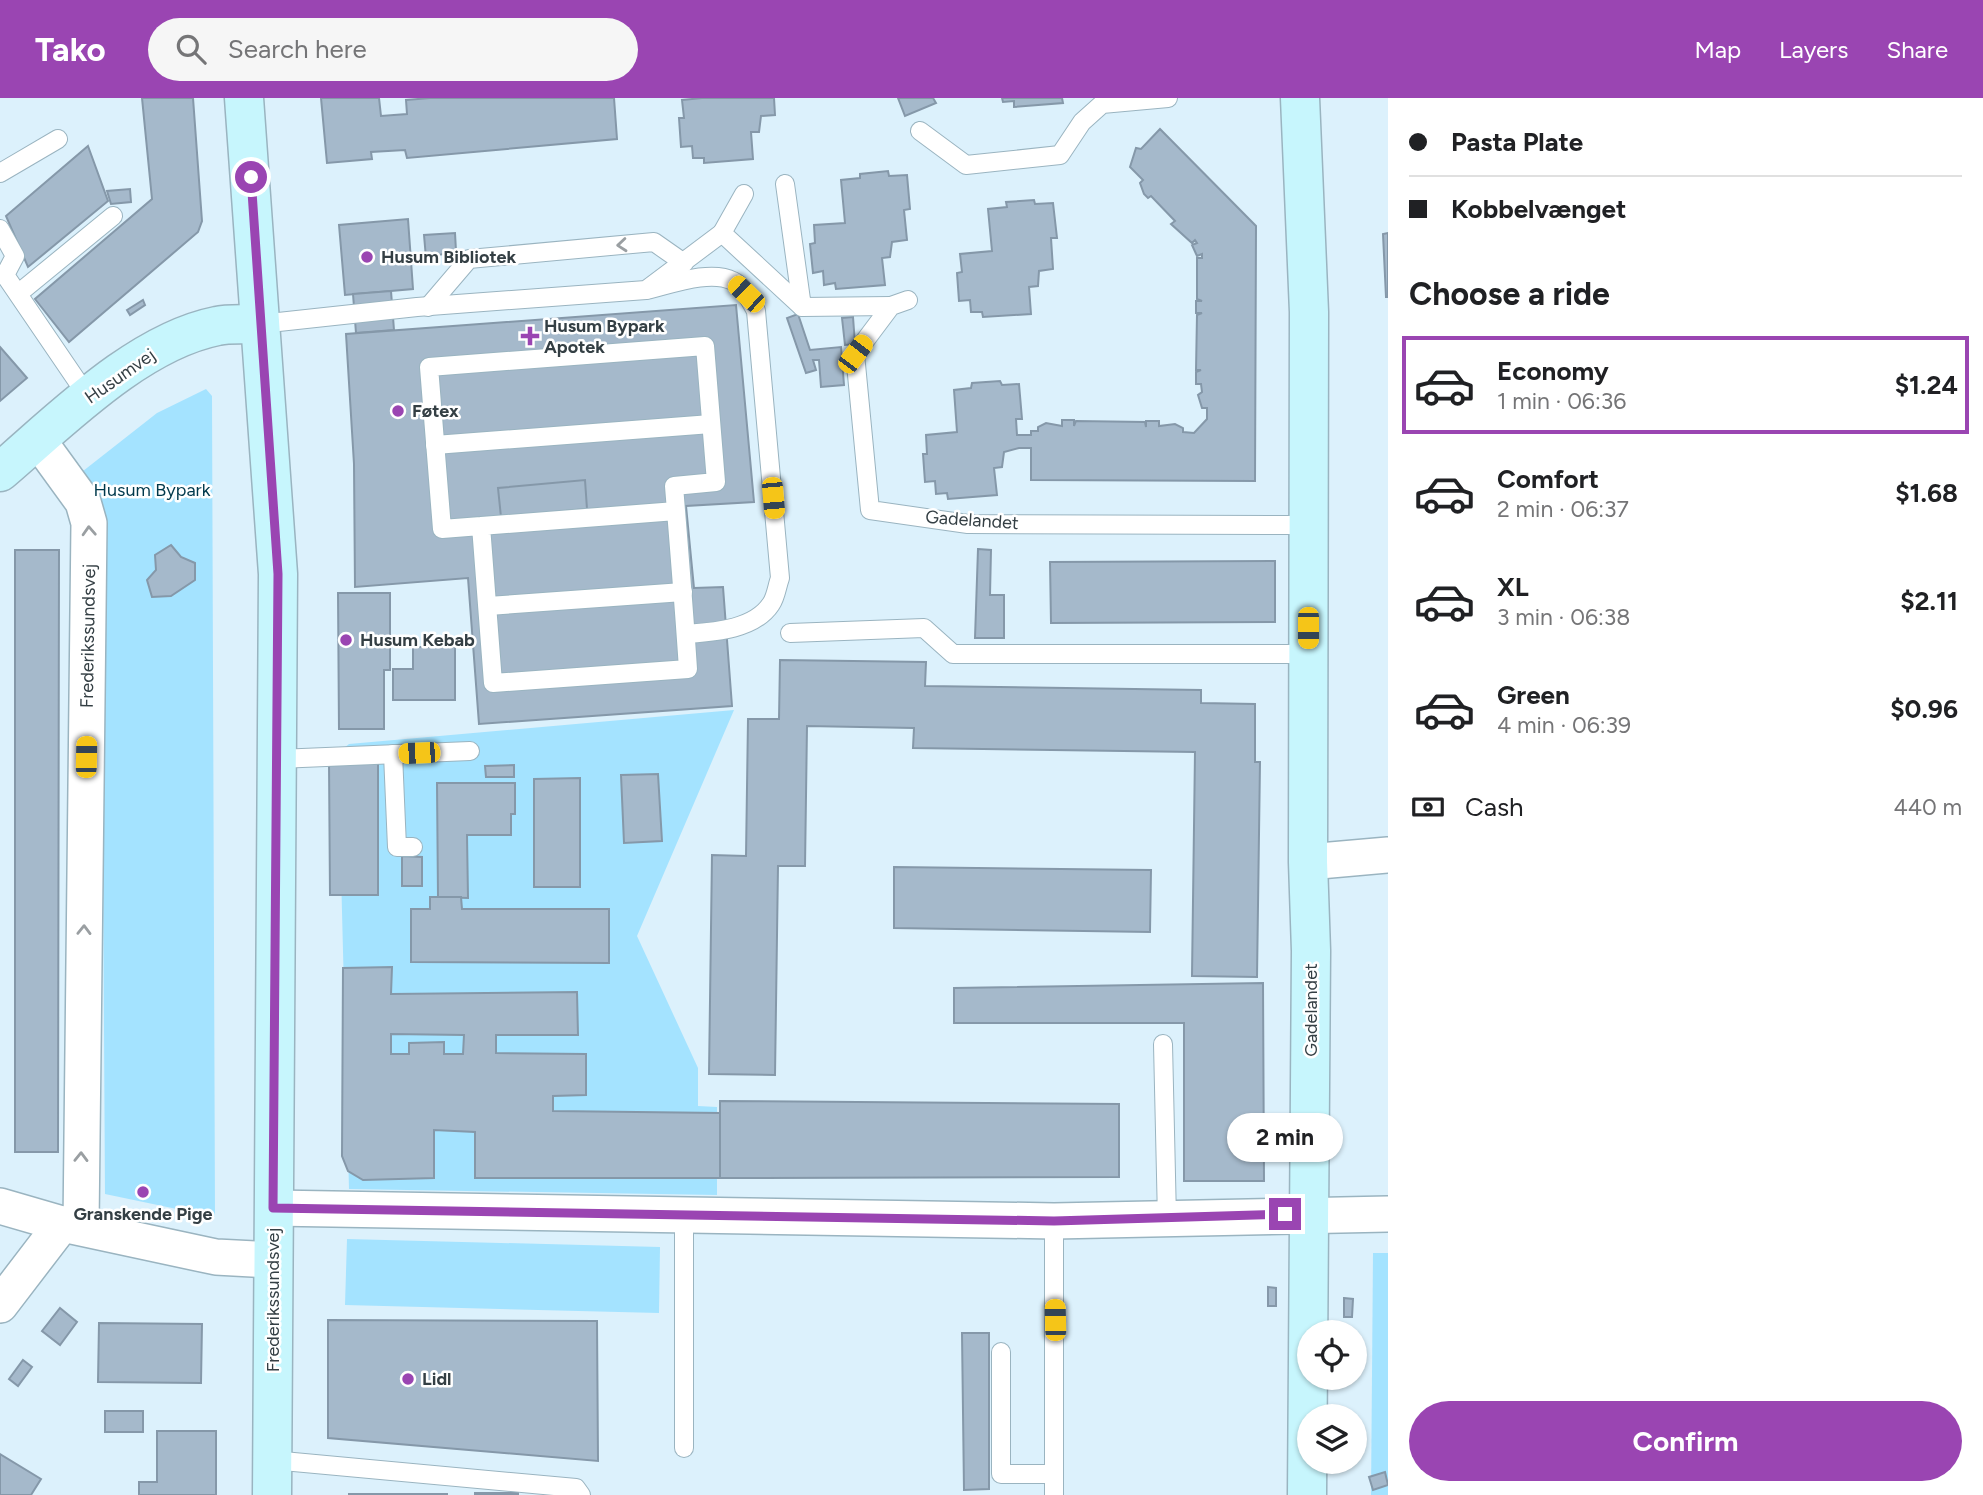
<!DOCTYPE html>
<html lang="en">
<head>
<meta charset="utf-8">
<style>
  body { margin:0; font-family:Figtree,sans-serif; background:#f6f6f6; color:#202124; height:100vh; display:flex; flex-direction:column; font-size:26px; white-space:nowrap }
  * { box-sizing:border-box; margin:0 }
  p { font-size:23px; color:#757577 }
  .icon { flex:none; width:38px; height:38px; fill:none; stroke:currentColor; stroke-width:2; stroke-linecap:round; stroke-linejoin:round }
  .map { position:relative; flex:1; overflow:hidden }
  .drawer { display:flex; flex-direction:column; background:#fff; width:595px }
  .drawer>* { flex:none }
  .guide { display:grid; align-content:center; height:154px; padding:0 21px; background:#fff }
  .buttons { position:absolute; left:1297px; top:1222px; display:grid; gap:14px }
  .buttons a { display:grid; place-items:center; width:70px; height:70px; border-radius:50%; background:#fff; box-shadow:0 2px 5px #0004; font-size:35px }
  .end { position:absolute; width:32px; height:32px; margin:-16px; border:9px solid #9a45b2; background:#fff; box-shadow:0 0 0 4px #fff }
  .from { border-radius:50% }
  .bubble { position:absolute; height:49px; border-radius:24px; background:#fff; box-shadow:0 2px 5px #0004; font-size:23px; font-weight:700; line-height:49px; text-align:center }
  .car { position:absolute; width:21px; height:42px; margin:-21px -10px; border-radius:9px; box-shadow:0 0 5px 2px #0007; background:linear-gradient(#f5c518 24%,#345 0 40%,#f5c518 0 76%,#345 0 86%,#f5c518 0) }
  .guide b { display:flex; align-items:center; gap:24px; height:66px; font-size:26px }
  .guide b+b { border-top:2px solid #e0e0e0 }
  .guide i { width:18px; height:18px; background:#202124 }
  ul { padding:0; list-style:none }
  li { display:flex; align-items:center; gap:21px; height:98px; margin:0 14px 10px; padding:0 7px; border:4px solid transparent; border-radius:0px }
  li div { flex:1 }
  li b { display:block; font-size:26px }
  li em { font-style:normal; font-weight:700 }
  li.on { border-color:#9a45b2 }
  li>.icon { width:63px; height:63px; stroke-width:1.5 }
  h2 { padding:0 21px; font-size:32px; line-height:84px }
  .pay { display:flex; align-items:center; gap:18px; height:77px; padding:0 21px; font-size:26px }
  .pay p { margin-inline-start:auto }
  .action { display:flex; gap:14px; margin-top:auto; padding:14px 21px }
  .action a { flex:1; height:80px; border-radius:42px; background:#9a45b2; color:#fff; font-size:28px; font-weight:700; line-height:80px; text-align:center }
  header { display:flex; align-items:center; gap:42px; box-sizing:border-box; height:98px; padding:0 35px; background:#9a45b2; color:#fff }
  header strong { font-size:33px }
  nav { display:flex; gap:38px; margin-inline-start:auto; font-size:24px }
  .search { width:490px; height:63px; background:#f6f6f6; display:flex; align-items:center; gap:18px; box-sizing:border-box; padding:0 24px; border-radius:38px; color:#757577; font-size:26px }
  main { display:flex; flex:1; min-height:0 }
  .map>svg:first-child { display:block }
  .green { fill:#a4e3ff }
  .building { fill:#a5b9cb; stroke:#8598a9; stroke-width:2; fill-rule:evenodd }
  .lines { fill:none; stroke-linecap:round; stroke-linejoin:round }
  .lane-casing { stroke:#9ab4c0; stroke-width:20 }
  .street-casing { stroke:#9ab4c0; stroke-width:38 }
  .secondary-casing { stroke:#9ab4c0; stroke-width:41 }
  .lane { stroke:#fff; stroke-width:18 }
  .street { stroke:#fff; stroke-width:35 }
  .secondary { stroke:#c7f6fd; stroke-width:38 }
  .oneway { stroke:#9a9fa2 }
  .route { stroke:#9a45b2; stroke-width:9 }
  .poi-dot { fill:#9a45b2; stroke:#fff; stroke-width:2.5 }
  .labels { text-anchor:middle; stroke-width:5; stroke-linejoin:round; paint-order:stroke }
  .poi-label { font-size:18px; font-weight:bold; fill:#343f44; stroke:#fff; text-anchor:start }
  .street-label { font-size:18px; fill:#343f44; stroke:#fff }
  .park-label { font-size:18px; fill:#00394c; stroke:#fff }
</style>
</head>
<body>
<header>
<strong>Tako</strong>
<div class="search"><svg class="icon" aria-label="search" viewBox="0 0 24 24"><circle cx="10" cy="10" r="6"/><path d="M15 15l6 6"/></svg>Search here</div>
<nav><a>Map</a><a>Layers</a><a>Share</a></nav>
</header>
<main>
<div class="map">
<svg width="1388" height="1397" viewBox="0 0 1388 1397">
  <rect width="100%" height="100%" fill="#dcf1fc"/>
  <g class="green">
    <polygon points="206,291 212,298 215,1119 105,1096 101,436 78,377 157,315"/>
    <polygon points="734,612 637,838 698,970 698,1008 717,1009 717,1097 349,1091 338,655 349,646"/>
    <polygon points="347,1141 660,1149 659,1215 345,1207"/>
    <polygon points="1373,1155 1388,1155 1388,1397 1371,1397"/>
  </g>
  <g class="building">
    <polygon points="142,0 193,0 202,123 198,134 69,244 35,201 152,101"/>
    <polygon points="321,0 379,0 381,18 407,16 406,2 430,0 614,0 617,41 407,60 405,52 371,54 372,61 327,65"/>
    <polygon points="702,0 774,0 775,17 761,18 759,34 751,34 753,61 704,65 704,60 693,60 692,48 681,49 679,20 684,20 682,2"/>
    <polygon points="898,0 933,0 936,5 905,18"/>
    <polygon points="1002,0 1062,0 1063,5 1014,9 1014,3 1003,4"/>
    <polygon points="1160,31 1256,128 1255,383 1031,382 1031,350 1019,350 1004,354 1002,369 994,370 997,397 948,401 947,395 936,396 935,383 925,384 923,356 927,356 926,337 957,334 954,292 971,290 972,285 1000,283 1002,287 1019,286 1022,321 1016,321 1017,337 1031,337 1031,333 1038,333 1038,329 1046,325 1062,328 1062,322 1074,322 1074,328 1076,323 1145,324 1146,329 1146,323 1159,323 1159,328 1175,326 1183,330 1183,334 1194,335 1207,321 1207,310 1202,310 1198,297 1202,294 1201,286 1196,286 1196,274 1201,272 1196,272 1197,217 1202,215 1196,215 1196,203 1202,203 1197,201 1197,160 1202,160 1202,156 1197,158 1192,147 1197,145 1195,142 1192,145 1171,126 1175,123 1151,98 1148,100 1144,96 1140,85 1143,82 1130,69 1136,50 1141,51"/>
    <polygon points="88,48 108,103 28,169 6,118"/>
    <polygon points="888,73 889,78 907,77 910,111 904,112 907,142 892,144 890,159 882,160 885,187 836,191 835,185 824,187 823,173 813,175 810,146 815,145 814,127 845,125 841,82 860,80 860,76"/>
    <polygon points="130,91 131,104 111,106 107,93"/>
    <polygon points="1034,102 1035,106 1053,105 1057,140 1051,140 1053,171 1039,173 1038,188 1029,189 1031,216 983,219 982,214 971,214 970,202 959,203 957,175 962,174 960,156 992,153 988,111 1007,109 1006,104"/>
    <polygon points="408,121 413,191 345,197 339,127"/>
    <polygon points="455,135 456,153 426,160 424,137"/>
    <polygon points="1388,135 1388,199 1386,199 1383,136"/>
    <polygon points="391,193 394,232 356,235 353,196"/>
    <polygon points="143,202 145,207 130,217 127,212"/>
    <polygon points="736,207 754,404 686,408 694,490 723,489 732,608 479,626 468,480 355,489 354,366 346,236"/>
    <polygon points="798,216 810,252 841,249 844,287 821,289 819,262 813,262 816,272 806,275 787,220"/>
    <polygon points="853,219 855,246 845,247 842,220"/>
    <polygon points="0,249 27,280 0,303"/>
    <polygon points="585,382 587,411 501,419 498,390"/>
    <polygon points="171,447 181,459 195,465 195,482 171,498 152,499 147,482 156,472 155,457"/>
    <polygon points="978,451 991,452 990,497 1004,497 1004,540 975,540"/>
    <polygon points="15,452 59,452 58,1054 15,1054"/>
    <polygon points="1275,463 1275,524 1051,525 1050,464"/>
    <polygon points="338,495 390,495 390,572 384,572 384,631 339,631"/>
    <polygon points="413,549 455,549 455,602 393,602 393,571 413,571"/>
    <polygon points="780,562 926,564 925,588 1201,592 1201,605 1255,606 1255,664 1260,664 1257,879 1192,878 1195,654 913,650 914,630 807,628 805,768 778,768 775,977 709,976 712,757 746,758 748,621 779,621"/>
    <polygon points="329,664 378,664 378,797 330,797"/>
    <polygon points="514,667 514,679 486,679 485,668"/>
    <polygon points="658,676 662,743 624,745 621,677"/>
    <polygon points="580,680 580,789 534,789 534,681"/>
    <polygon points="437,685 515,685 515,716 511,716 511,737 467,737 468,800 438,799"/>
    <polygon points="402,758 422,759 422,788 402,788"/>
    <polygon points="894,769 1151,772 1150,834 894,830"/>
    <polygon points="430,799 461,799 462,811 609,811 609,865 411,864 411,811 430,811"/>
    <path d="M392 869 391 896 577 894 578 937H496V955L586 956V997L553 998V1013L720 1015V1080H475V1034L434 1032V1080L363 1082 348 1073 342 1058 343 870ZM391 936 464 937 463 956H444V944L409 945V956H391Z"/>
    <polygon points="1263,885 1264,1083 1184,1083 1184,925 954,925 954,890"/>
    <polygon points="720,1003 1119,1006 1119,1079 720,1080"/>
    <polygon points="1268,1189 1276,1190 1276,1208 1268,1208"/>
    <polygon points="1344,1200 1353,1201 1352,1219 1344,1219"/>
    <polygon points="60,1210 77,1224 60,1247 42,1233"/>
    <polygon points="328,1222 597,1223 598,1363 328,1340"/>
    <polygon points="99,1225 202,1226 201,1285 98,1284"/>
    <polygon points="962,1235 989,1235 989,1391 964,1392"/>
    <polygon points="23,1262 32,1269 18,1288 9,1281"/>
    <rect x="105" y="1313" width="38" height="21"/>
    <polygon points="157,1333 216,1333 216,1397 139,1397 139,1384 157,1384"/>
    <polygon points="0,1356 41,1381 31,1397 0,1397"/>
    <polygon points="1385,1374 1388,1387 1373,1392 1369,1379"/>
    <rect x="475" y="1395" width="43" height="2"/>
    <rect x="349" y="1396" width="98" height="1"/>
  </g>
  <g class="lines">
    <defs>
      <g id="lane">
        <polyline points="920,33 966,67 1060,57 1082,24 1102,6 1168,0"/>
        <polyline points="0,75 58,41"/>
        <polyline points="785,86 802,209 891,208"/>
        <polyline points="744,96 722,135 802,209"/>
        <polyline points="0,131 15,158 5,177 88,299"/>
        <path d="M646 192C669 187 710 171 733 183 744 188 750 203 756 213L780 480C777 488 776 499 771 506 754 532 713 534 686 536"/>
        <polyline points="19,195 113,118"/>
        <polyline points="908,202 891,208 855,256 870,412 968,426 1309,427"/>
        <polyline points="428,209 469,161 654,144 684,165"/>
        <polyline points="260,226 417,209 646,192 722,135"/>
        <polyline points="435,347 711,326"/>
        <path d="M481 428 493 585 688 571C684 510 679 449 674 388L716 384 705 248 429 269 442 431 676 413"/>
        <polyline points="488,508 683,494"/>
        <polyline points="790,535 924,530 953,556 1308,556"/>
        <polyline points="393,656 397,749 413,749"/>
        <polyline points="278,661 470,653"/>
        <polyline points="1163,946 1167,1121"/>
        <polyline points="1054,1123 1054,1397"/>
        <polyline points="1001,1254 1001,1376 1054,1376"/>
        <polyline points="684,1350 684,1117"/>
        <polyline points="272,1362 576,1390 581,1397"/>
      </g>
      <g id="street">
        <polyline points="38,342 83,404 89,425 81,1128"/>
        <polyline points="1308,764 1388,757"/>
        <polyline points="0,1108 62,1126 216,1159 273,1162"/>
        <polyline points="273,1110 1054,1123 1388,1116"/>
        <polyline points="0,1207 62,1126"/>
      </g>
      <g id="secondary">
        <polyline points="244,0 278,476 272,1397"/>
        <polyline points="1300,0 1309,214 1308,764 1311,853 1307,1397"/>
        <path d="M0 374C60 323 137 244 217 228 230 225 246 227 260 226"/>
      </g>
    </defs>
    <use href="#lane" class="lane-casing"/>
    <use href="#street" class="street-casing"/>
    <use href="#secondary" class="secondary-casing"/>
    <use href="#lane" class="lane"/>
    <use href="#street" class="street"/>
    <use href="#secondary" class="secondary"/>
  </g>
  <defs><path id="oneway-chevron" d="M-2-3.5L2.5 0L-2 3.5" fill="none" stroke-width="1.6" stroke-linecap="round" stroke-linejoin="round" transform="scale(1.75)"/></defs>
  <g class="oneway">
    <use href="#oneway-chevron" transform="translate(622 147) rotate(175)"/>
    <use href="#oneway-chevron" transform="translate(89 433) rotate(-93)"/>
    <use href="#oneway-chevron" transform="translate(84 832) rotate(-89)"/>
    <use href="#oneway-chevron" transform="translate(81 1059) rotate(-89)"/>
  </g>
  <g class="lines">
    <polyline class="route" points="251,79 278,476 273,1110 1054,1123 1285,1116"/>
  </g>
  <g class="poi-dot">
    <circle cx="367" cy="159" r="7"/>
    <path d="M526.5 227.5h7v7h7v7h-7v7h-7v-7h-7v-7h7z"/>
    <circle cx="398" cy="313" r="7"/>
    <circle cx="346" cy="542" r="7"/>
    <circle cx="143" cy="1094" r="7"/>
    <circle cx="408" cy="1281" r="7"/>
  </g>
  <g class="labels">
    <g class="poi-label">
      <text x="381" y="165">Husum Bibliotek</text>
      <text x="544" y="234">Husum Bypark<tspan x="544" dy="21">Apotek</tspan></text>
      <text x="412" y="319">Føtex</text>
      <text x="360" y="548">Husum Kebab</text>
      <text x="143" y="1122" text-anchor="middle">Granskende Pige</text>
      <text x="422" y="1287">Lidl</text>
    </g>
    <g class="street-label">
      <text transform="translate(120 278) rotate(-35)" y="6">Husumvej</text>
      <text transform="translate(972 422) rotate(4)" y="6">Gadelandet</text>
      <text transform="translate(88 538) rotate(-89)" y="6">Frederikssundsvej</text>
      <text transform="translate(1311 912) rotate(-90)" y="6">Gadelandet</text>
      <text transform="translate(273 1202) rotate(-90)" y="6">Frederikssundsvej</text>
    </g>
    <g class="park-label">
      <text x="152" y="398">Husum Bypark</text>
    </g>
  </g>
</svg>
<div class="buttons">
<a><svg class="icon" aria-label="locate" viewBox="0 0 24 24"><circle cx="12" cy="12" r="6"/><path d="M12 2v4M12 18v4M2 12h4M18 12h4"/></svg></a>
<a><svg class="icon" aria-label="layers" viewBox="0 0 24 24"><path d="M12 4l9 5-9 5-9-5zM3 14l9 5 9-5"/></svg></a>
</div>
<i class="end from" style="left:251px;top:79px"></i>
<i class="end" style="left:1285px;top:1116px"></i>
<div class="bubble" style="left:1227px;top:1015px;width:116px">2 min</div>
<i class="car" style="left:746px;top:196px;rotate:314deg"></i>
<i class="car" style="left:855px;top:256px;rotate:37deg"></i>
<i class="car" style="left:773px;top:400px;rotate:175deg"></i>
<i class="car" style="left:1308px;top:530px;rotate:180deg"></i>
<i class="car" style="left:419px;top:655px;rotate:268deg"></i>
<i class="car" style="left:86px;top:659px;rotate:1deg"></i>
<i class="car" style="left:1055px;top:1222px;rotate:359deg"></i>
</div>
<section class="drawer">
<div class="guide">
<b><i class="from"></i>Pasta Plate</b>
<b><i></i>Kobbelvænget</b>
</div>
<h2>Choose a ride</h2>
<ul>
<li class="on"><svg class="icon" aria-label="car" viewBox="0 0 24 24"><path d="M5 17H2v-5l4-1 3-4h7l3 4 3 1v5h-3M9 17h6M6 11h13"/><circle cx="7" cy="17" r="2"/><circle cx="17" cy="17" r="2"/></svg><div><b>Economy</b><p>1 min · 06:36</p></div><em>$1.24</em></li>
<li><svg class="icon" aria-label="car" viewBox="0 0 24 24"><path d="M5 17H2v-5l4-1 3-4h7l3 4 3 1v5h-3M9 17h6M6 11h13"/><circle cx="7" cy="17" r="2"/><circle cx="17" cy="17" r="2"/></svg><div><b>Comfort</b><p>2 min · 06:37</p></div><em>$1.68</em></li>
<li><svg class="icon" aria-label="car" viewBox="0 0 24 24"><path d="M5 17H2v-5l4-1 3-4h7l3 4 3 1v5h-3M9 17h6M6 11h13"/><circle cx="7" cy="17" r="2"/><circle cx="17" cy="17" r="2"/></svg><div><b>XL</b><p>3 min · 06:38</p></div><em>$2.11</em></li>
<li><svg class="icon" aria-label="car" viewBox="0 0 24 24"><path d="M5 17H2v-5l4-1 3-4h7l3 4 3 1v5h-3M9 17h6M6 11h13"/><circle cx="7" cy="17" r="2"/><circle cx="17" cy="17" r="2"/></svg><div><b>Green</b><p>4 min · 06:39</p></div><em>$0.96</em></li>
</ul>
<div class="pay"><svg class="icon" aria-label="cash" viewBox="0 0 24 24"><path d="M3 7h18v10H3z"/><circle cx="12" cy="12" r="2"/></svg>Cash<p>440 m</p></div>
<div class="action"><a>Confirm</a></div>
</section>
</main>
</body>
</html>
